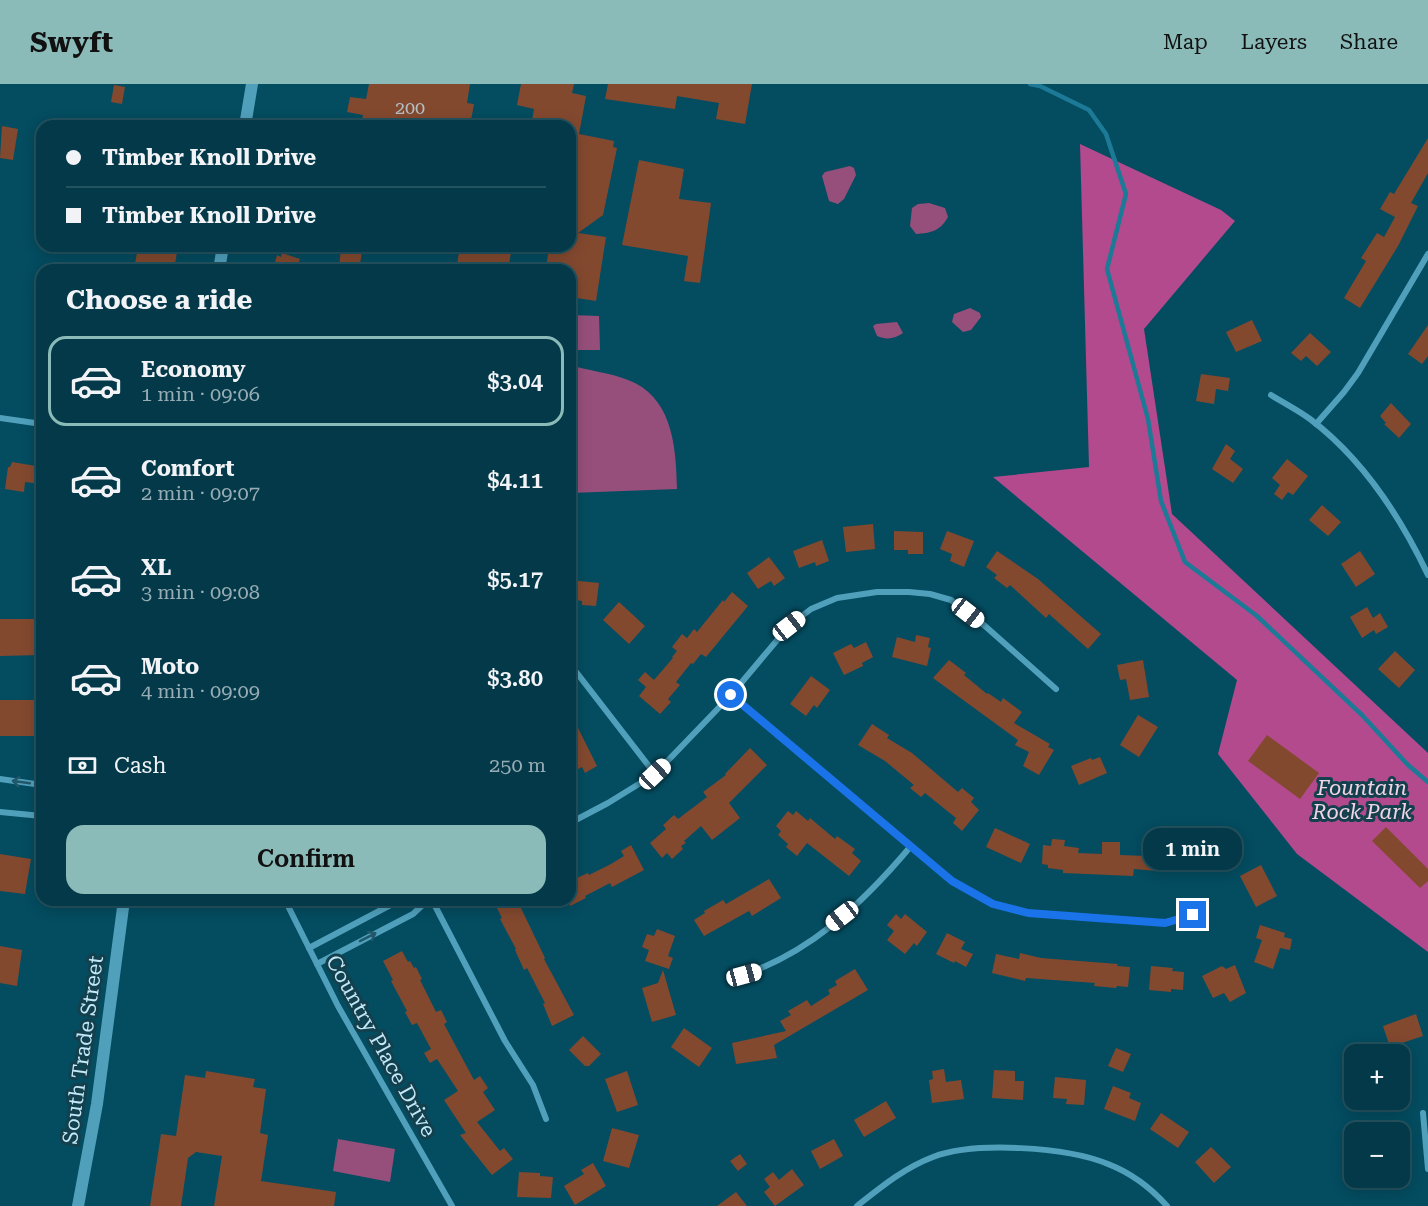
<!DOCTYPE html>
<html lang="en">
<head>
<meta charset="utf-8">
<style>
  body { margin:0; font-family:"Roboto Serif",serif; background:#114452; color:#f1f3f6; height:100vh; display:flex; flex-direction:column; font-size:22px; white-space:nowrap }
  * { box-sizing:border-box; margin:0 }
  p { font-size:20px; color:#97acb4 }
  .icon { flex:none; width:33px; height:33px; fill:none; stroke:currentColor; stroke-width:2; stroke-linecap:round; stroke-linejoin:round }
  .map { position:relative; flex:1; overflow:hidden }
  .panel { position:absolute; left:36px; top:180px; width:540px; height:642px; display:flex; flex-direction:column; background:#033948; border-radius:18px; box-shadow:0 3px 15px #0003,0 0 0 2px #245360 }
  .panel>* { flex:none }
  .top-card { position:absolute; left:36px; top:36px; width:540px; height:132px; border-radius:18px; box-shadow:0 3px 15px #0003,0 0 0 2px #245360; display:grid; align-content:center; height:132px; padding:0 30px; background:#033948 }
  .tools { position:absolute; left:1344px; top:960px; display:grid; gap:12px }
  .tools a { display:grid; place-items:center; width:66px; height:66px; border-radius:12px; background:#033948; box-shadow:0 3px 15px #0003,0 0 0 2px #245360; font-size:30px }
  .end { position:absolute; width:27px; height:27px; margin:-14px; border:8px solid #1a73e8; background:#fff; box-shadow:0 0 0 3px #fff }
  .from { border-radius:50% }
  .bubble { position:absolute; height:42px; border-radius:18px; background:#033948; box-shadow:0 3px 15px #0003,0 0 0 2px #245360; font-size:20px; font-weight:600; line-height:42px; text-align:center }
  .car { position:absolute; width:18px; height:36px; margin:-18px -9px; border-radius:8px; box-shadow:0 0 4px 2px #0007; background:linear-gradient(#fff 24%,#345 0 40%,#fff 0 76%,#345 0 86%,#fff 0) }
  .top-card b { display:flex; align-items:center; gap:21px; height:57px; font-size:22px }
  .top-card b+b { border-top:2px solid #245360 }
  .top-card i { width:15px; height:15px; background:#f1f3f6 }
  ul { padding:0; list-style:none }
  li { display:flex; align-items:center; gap:18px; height:90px; margin:0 12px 9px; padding:0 18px; border:3px solid transparent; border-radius:18px }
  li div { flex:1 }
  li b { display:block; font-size:22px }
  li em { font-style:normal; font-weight:600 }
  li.selected { border-color:#8bbbb9 }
  li>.icon { width:54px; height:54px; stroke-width:1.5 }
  h2 { padding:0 30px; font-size:27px; line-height:72px }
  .pay { display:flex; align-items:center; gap:15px; height:66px; padding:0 30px; font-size:22px }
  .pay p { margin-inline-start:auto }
  .action { display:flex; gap:12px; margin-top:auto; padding:12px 30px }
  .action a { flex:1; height:69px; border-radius:18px; background:#8bbbb9; color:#111; font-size:24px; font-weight:600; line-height:69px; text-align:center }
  header { display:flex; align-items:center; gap:36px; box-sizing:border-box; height:84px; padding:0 30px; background:#8bbbb9; color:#111 }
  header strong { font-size:28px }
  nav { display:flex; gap:33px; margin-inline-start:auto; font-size:21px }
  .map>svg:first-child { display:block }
  .green { fill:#964f7b }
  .forest { fill:#b24a8d }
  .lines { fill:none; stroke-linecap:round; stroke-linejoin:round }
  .stream { stroke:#1d7a96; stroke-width:4.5 }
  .building { fill:#83492f }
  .minor { stroke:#50a0bc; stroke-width:6 }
  .secondary { stroke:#50a0bc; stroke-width:12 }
  .oneway { stroke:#23586a }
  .route { stroke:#1a73e8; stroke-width:8 }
  .labels { text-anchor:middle; stroke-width:6; stroke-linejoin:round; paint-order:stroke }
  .number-label { font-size:18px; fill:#b3c0c5 }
  .park-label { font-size:21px; font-style:italic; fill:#f1d5e4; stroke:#14404e }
  .street-label { font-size:21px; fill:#c3e8f7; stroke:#14404e }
</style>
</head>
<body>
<header>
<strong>Swyft</strong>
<nav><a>Map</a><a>Layers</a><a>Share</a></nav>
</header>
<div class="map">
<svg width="1428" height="1122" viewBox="0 0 1428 1122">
  <rect width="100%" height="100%" fill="#044c60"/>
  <g class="green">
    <polygon points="850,82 854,84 856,91 844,115 838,120 829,117 822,92 825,88"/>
    <path d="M929 119 945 124 948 133C940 147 931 149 916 150L910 142 912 124 918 120Z"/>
    <polygon points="970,224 980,229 981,233 971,246 963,248 952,238 954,230"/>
    <polygon points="570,231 599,232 600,266 570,266"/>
    <path d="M897 238 903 249C895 255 886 256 877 252L873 242 876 240Z"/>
    <path d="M577 283C596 288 617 290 635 299 674 319 676 367 677 405L570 409V284Z"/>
    <polygon points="338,1055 395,1065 390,1098 333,1087"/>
  </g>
  <polygon class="forest" points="1080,60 1221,126 1235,137 1144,245 1172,430 1428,669 1428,868 1297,770 1218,670 1237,596 993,393 1089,383"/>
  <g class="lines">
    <polyline class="stream" points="1030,0 1040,2 1089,26 1106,50 1126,110 1107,185 1148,335 1161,417 1185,478 1257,532 1362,631 1408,681 1428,698"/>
  </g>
  <g class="building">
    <polygon points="369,0 470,0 467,19 474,20 470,42 361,42 363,31 347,28 350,13 366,15"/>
    <polygon points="521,0 574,0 572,9 586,12 579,50 614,57 613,63 617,64 603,131 578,149 606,153 596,217 570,213 570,186 546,186 549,162 570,162 570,142 577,99 570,98 570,42 531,42 534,25 517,21"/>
    <polygon points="608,0 752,0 745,40 716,35 719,19 677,12 675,25 605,15"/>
    <polygon points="114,1 125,3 122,20 111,18"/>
    <polygon points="2,42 18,45 13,76 0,74"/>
    <polygon points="1428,54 1428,89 1411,119 1418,122 1398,162 1360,224 1344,214 1366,177 1361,174 1377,149 1384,153 1395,133 1380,125 1390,108 1394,110"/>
    <polygon points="639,76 684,85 679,115 711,119 700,199 684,197 688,172 622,161"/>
    <polygon points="138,162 178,162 174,186 134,186"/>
    <polygon points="341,162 363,162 359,186 339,186"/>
    <polygon points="460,162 512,162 508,186 456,186"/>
    <polygon points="282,169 300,175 296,186 273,186 277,171 281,173"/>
    <polygon points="1252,236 1262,257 1236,268 1226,248"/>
    <polygon points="1428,241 1428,272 1422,280 1408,270"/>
    <polygon points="1310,249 1331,268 1317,282 1306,272 1301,277 1291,269"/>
    <polygon points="1201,290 1230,294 1228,307 1216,305 1214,320 1196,317"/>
    <polygon points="1391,319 1411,340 1399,354 1384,340 1386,339 1380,332"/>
    <polygon points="1226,360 1235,367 1230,375 1243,385 1233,399 1212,385"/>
    <polygon points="1287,375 1308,392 1293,411 1288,408 1282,416 1274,410 1280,401 1272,394"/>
    <polygon points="12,378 42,383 42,400 25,398 24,408 5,405 8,383 10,383"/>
    <polygon points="1322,421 1341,438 1328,452 1309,436"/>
    <polygon points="873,440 875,465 846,468 843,443"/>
    <polygon points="894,447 923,448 923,470 908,470 908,466 894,466"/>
    <polygon points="947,447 974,457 964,483 950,477 952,470 940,465"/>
    <polygon points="822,456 829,477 816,482 815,478 799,484 793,467"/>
    <polygon points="997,467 1038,495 1101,550 1088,565 1049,530 1046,534 1010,501 1007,504 994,494 997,491 986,483"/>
    <polygon points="1360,467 1375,490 1356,503 1341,480"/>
    <polygon points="769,473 785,494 774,502 771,497 758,505 747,489"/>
    <polygon points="570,496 599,499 596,522 582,521 582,517 570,515"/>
    <polygon points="732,508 748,522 706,573 701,570 693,580 691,579 676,598 680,601 668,615 671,618 660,630 639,612 646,603 638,596 645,588 654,596 673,574 672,573 677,567 672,563 682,550 687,554 694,545 697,548 723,516 724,518"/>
    <polygon points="619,518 645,542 629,560 603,536"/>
    <polygon points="1367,523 1373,534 1380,529 1388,543 1376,550 1374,546 1362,554 1350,533"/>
    <polygon points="0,535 42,535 42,571 0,572"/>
    <polygon points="916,551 930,554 928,563 931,564 927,582 892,573 897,553 915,558"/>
    <polygon points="866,558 873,573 862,579 863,582 844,591 833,569 851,560 854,564"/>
    <polygon points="1395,567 1415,586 1399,604 1378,585"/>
    <polygon points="949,576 966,589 964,591 987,610 988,609 1001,618 1003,614 1022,628 1014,639 1050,660 1048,663 1054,666 1039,691 1023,682 1029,668 1015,661 1018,656 933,594"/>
    <polygon points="1143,576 1149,613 1130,616 1126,595 1120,596 1117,581"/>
    <polygon points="811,592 830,606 817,624 814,621 806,632 790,620"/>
    <rect x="0" y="616" width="42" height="36"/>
    <polygon points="1138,631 1158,643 1139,673 1120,661"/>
    <polygon points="872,640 889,651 887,654 912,669 958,708 962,704 974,714 971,718 979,726 962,747 953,739 956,734 925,709 921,713 910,704 914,701 885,677 858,661"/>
    <polygon points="578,644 597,682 585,689 582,683 570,689 570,648"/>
    <polygon points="1267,651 1319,689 1300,715 1248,677"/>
    <polygon points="750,664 767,681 729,719 740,734 712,756 701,742 684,757 686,759 681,762 683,765 672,775 667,769 662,774 650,759 666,745 663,741 674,731 678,735 707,713 703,708 726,691 725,690"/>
    <polygon points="1100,673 1107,689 1079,701 1071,682 1091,674 1092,676"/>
    <polygon points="788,727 793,731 796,727 808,737 810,734 835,755 837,752 855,765 852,769 861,777 849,792 807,759 797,772 786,763 788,760 778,751 781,747 776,742"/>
    <polygon points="1386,743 1428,785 1428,797 1420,804 1372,757"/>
    <polygon points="995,744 1030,760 1021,779 986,763"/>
    <polygon points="1203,745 1235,759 1225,781 1193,766"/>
    <polygon points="1052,755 1065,756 1064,762 1079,764 1078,769 1102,770 1102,758 1120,758 1120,771 1147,772 1148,761 1169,763 1169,766 1184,767 1183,785 1168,784 1168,788 1134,785 1133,792 1063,789 1063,786 1048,784 1048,781 1042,780 1043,761 1051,762"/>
    <polygon points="631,761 644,786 612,803 610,799 585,812 586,814 570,822 570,797 588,789 589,791 611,780 624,772 621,767"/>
    <polygon points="0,770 31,775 25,810 0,807"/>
    <polygon points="1261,781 1277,812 1256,823 1240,792"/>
    <polygon points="769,795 781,814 752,832 749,827 704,852 694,836 705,829 704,827 723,816 726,820"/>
    <polygon points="501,816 515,816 518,823 520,822 545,874 544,875 574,931 552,942 543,920 545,919 527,884 524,886 515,866 516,865 500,835 502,834 495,820"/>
    <polygon points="896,830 901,835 905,830 927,848 917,862 914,859 905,870 887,856 894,847 887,841"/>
    <polygon points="1260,841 1285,849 1284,853 1292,855 1290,866 1280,864 1273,885 1254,878 1262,856 1256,854"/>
    <polygon points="657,845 675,852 668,872 673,874 669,885 645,877 649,866 642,863 647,850 654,852"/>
    <polygon points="947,849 965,858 961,865 973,870 966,883 955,877 954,879 936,870"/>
    <polygon points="0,862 22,866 17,902 0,899"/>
    <polygon points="402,867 408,878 410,877 414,884 416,883 422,895 420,896 436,928 441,926 447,938 444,940 474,996 480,992 488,1004 483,1008 495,1026 477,1038 500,1067 504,1064 513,1075 492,1091 460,1051 466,1049 444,1016 458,1007 437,975 430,979 424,969 431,965 417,939 412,941 405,928 407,927 391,897 393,896 383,877"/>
    <polygon points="1020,869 1041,874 1118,880 1117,882 1130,883 1128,903 1117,902 1116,904 1094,902 1095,899 1026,894 1025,897 992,889 996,870 1019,875"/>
    <polygon points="1235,881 1246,909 1230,918 1224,909 1213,914 1202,892 1222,882 1226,885"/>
    <polygon points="1151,882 1173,884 1172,887 1184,888 1183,906 1171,905 1171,908 1149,906"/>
    <polygon points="855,885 868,906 774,961 777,974 736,980 732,959 786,947 780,937 791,931 788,927 807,916 811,922 830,910 828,906 837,901 835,897"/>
    <polygon points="663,886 676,931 652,938 642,904 658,899"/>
    <polygon points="1416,930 1423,952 1402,959 1404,964 1392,969 1383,942"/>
    <polygon points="684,944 712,964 699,983 671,963"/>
    <polygon points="583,952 601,970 589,982 585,982 569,966"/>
    <polygon points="1116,964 1131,970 1123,988 1108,982"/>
    <polygon points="944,985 946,998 961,996 964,1015 932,1019 929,996 933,995 932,987"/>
    <polygon points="994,986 1015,987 1015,997 1024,997 1023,1016 992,1014"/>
    <polygon points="206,987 255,995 253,1003 266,1005 260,1049 268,1051 261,1097 336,1108 334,1122 214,1122 222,1072 196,1068 188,1074 181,1122 150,1122 161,1050 176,1052 185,991 205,994"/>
    <polygon points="627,987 638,1021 617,1028 605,995"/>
    <polygon points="1055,993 1086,996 1084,1021 1066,1020 1067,1015 1053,1014"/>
    <polygon points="1113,1002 1131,1009 1129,1014 1141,1019 1135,1037 1104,1025"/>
    <polygon points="886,1017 896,1034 864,1053 854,1036"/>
    <polygon points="1161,1029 1189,1048 1178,1064 1150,1045"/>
    <polygon points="612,1044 639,1051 629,1084 603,1077"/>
    <polygon points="834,1055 843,1072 820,1085 811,1067"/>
    <polygon points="1211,1063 1231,1083 1214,1099 1195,1078"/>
    <polygon points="740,1070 747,1080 738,1087 730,1077"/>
    <polygon points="593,1079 606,1102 575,1121 564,1102 584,1090 581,1086"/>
    <polygon points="792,1085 804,1101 775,1122 764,1108 770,1103 764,1095 773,1088 779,1096"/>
    <polygon points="519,1088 540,1089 540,1092 553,1093 551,1114 517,1113"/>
    <polygon points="736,1108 747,1122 717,1122"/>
  </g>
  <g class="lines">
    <g class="minor">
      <path d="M1271 311C1284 319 1298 326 1310 335 1363 375 1400 432 1428 491"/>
      <polyline points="0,334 42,340"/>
      <polyline points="1316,340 1344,308 1358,289 1428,170"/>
      <polyline points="570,580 655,690"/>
      <polyline points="731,611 952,797 993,820 1028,829 1165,839 1193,831"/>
      <polyline points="0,695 42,701"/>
      <polyline points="0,728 42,732"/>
      <polyline points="570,739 608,719 655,690 731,611 789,542 811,525 837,514 877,508 909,508 930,510 951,516 985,542 1056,605"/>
      <polyline points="285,816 338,922 452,1122"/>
      <polyline points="432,816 505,957 533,1001 546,1035"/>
      <polyline points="309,864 400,816"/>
      <polyline points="317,880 413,830 428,816"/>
      <path d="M732 894C806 874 863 819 911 762"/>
      <polyline points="1423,1029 1428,1085"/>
      <path d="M857 1122C881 1103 904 1084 933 1073 975 1057 1067 1063 1108 1080 1131 1089 1151 1104 1167 1122"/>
    </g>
    <g class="secondary">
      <polyline points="245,42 252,0"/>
      <polyline points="219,186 223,162"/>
      <polyline points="78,1122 97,1020 124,816"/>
    </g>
  </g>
  <defs><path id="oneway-shaft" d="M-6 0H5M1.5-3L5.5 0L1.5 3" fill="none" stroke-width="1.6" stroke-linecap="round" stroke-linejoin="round" transform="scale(1.5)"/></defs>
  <g class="oneway">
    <use href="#oneway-shaft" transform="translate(21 698) rotate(-172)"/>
    <use href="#oneway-shaft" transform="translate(368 853) rotate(-27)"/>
  </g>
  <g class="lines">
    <polyline class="route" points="731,611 952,797 993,820 1028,829 1165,839 1193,831"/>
  </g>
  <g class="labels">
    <g class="number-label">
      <text x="410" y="30">200</text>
    </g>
    <g class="park-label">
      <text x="1362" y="711">Fountain<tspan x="1362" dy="24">Rock Park</tspan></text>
    </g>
    <g class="street-label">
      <text transform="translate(381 962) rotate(61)" y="7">Country Place Drive</text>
      <text transform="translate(83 966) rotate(-82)" y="7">South Trade Street</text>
    </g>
  </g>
</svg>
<div class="tools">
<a>+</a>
<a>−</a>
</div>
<i class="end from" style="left:731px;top:611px"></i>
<i class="end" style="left:1193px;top:831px"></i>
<div class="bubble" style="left:1143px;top:744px;width:99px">1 min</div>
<i class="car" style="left:968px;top:529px;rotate:128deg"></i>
<i class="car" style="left:789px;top:542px;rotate:52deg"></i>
<i class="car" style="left:655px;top:690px;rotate:47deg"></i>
<i class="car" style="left:842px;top:832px;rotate:232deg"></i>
<i class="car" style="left:744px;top:891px;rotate:75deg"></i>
<div class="top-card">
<b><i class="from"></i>Timber Knoll Drive</b>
<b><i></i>Timber Knoll Drive</b>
</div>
<section class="panel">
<h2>Choose a ride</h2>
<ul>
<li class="selected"><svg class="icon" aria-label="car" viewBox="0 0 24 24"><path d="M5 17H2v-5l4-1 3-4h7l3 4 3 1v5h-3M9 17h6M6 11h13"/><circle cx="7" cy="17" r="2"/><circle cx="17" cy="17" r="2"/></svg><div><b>Economy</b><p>1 min · 09:06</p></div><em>$3.04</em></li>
<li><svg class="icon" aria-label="car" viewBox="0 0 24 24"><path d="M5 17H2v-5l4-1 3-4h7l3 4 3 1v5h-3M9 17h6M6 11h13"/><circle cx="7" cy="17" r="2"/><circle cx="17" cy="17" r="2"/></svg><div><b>Comfort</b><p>2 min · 09:07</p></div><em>$4.11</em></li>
<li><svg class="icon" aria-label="car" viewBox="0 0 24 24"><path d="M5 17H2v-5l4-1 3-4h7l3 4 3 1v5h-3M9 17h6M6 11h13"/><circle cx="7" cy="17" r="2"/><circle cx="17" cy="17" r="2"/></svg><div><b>XL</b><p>3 min · 09:08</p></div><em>$5.17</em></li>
<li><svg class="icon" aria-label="car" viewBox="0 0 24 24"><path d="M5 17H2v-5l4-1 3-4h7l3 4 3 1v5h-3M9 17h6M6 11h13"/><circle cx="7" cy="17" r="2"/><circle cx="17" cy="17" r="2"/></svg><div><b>Moto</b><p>4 min · 09:09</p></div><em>$3.80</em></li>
</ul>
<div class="pay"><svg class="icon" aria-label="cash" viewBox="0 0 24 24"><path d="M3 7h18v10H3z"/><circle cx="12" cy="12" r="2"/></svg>Cash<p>250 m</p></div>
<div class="action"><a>Confirm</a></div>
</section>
</div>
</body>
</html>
